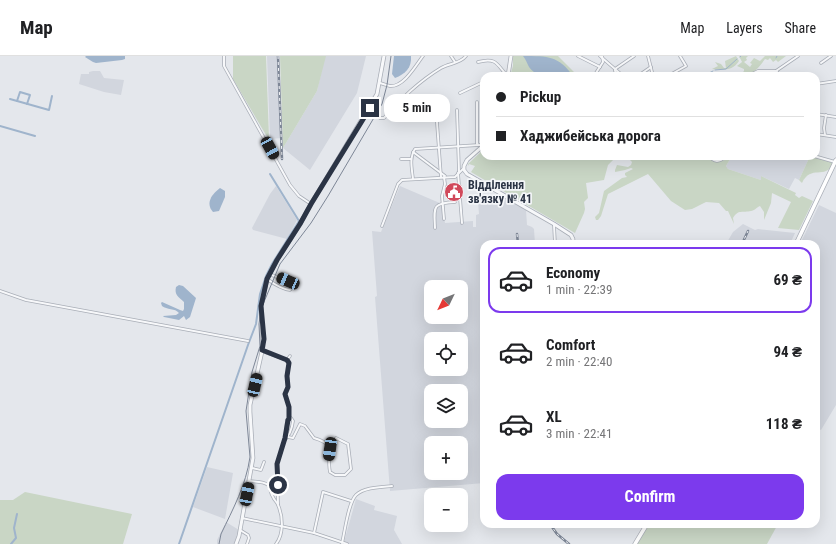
<!DOCTYPE html>
<html lang="en">
<head>
<meta charset="utf-8">
<style>
  body { margin:0; font-family:"Roboto Condensed",sans-serif; background:#f6f6f6; color:#202124; height:100vh; display:flex; flex-direction:column; font-size:15px; white-space:nowrap }
  * { box-sizing:border-box; margin:0 }
  p { font-size:13px; color:#757577 }
  .icon { flex:none; width:22px; height:22px; fill:none; stroke:currentColor; stroke-width:2; stroke-linecap:round; stroke-linejoin:round }
  .map { position:relative; flex:1; overflow:hidden }
  .drawer { position:absolute; left:480px; top:184px; width:340px; height:288px; display:flex; flex-direction:column; background:#fff; border-radius:12px; box-shadow:0 4px 16px #0002 }
  .drawer>* { flex:none }
  .banner { position:absolute; left:480px; top:16px; width:340px; height:88px; border-radius:12px; box-shadow:0 4px 16px #0002; display:grid; align-content:center; height:88px; padding:0 16px; background:#fff }
  .needle { width:26px; rotate:227deg }
  .fabs { position:absolute; left:424px; top:224px; display:grid; gap:8px }
  .fabs a { display:grid; place-items:center; width:44px; height:44px; border-radius:8px; background:#fff; box-shadow:0 4px 16px #0002; font-size:20px }
  .end { position:absolute; width:18px; height:18px; margin:-9px; border:5px solid #2b3445; background:#fff; box-shadow:0 0 0 2px #fff }
  .from { border-radius:50% }
  .bubble { position:absolute; height:28px; border-radius:12px; background:#fff; box-shadow:0 4px 16px #0002; font-size:13px; font-weight:700; line-height:28px; text-align:center }
  .car { position:absolute; width:12px; height:24px; margin:-12px -6px; border-radius:5px; box-shadow:0 0 3px 1px #0007; background:linear-gradient(#222 24%,#8ab4d8 0 40%,#222 0 76%,#8ab4d8 0 86%,#222 0) }
  .banner b { display:flex; align-items:center; gap:14px; height:38px; font-size:15px }
  .banner b+b { border-top:1px solid #e0e0e0 }
  .banner i { width:10px; height:10px; background:#202124 }
  ul { padding:7px 0 0; list-style:none }
  li { display:flex; align-items:center; gap:12px; height:66px; margin:0 8px 6px; padding:0 8px; border:2px solid transparent; border-radius:12px }
  li div { flex:1 }
  li b { display:block; font-size:15px }
  li em { font-style:normal; font-weight:700 }
  li.on { border-color:#7c3aed }
  li>.icon { width:36px; height:36px; stroke-width:1.5 }
  .primary-button { display:flex; gap:8px; margin-top:auto; padding:8px 16px }
  .primary-button a { flex:1; height:46px; border-radius:12px; background:#7c3aed; color:#fff; font-size:16px; font-weight:700; line-height:46px; text-align:center }
  header { display:flex; align-items:center; gap:24px; box-sizing:border-box; height:56px; padding:0 20px; background:#fff; border-bottom:1px solid #e0e0e0 }
  header strong { font-size:19px }
  nav { display:flex; gap:22px; margin-inline-start:auto; font-size:14px }
  .map>svg:first-child { display:block }
  .built { fill:#d2d6de; fill-rule:evenodd }
  .green { fill:#c9d6c5 }
  .water { fill:#9fb4cc }
  .lines { fill:none; stroke-linecap:round; stroke-linejoin:round }
  .stream { stroke:#9fb4cc; stroke-width:1 }
  .canal { stroke:#9fb4cc; stroke-width:2 }
  .minor-casing { stroke:#a9aeb7; stroke-width:3.5 }
  .tertiary-casing { stroke:#a9aeb7; stroke-width:4.5 }
  .secondary-casing { stroke:#a9aeb7; stroke-width:5 }
  .minor { stroke:#f7f8fa; stroke-width:2 }
  .tertiary { stroke:#f7f8fa; stroke-width:3 }
  .secondary { stroke:#fff; stroke-width:3.5 }
  .tram { stroke:#7d8696; stroke-width:1 }
  .rail-casing { stroke:#7d8696; stroke-width:2.5 }
  .rail { stroke:#f4f6f9; stroke-width:1; stroke-dasharray:3; stroke-linecap:butt }
  .route { stroke:#2b3445; stroke-width:5 }
  .labels { text-anchor:middle; stroke-width:3.5; stroke-linejoin:round; paint-order:stroke }
  .poi-label { font-size:12px; font-weight:bold; fill:#2b3445; stroke:#f4f6f9; text-anchor:start }
</style>
</head>
<body>
<header>
<strong>Map</strong>
<nav><a>Map</a><a>Layers</a><a>Share</a></nav>
</header>
<div class="map">
<svg width="836" height="488" viewBox="0 0 836 488">
  <rect width="100%" height="100%" fill="#e4e7ec"/>
  <g class="built">
    <polygon points="267,0 279,0 282,82 270,83"/>
    <polygon points="325,0 366,0 357,37 310,114 283,92 317,35"/>
    <polygon points="93,15 100,15 104,22 124,24 121,39 104,36 79,28 81,18 89,18 89,16"/>
    <polygon points="732,100 788,100 800,102 805,100 810,100 799,124 795,122 789,133 761,120 761,124 728,113 726,110"/>
    <polygon points="276,130 297,164 287,183 253,174 252,172 270,138"/>
    <path d="M400 130 442 148 445 167 473 165V171H476V159L479 158 478 146 479 144 506 142 526 154 527 169 532 171 534 173 535 188H484V427L390 435 375 241 377 240 372 175 381 176ZM431 231H461V261H431ZM431 283H461V313H431ZM431 335H461V365H431ZM431 387H461V417H431Z"/>
    <polygon points="819,149 836,157 836,349 821,374 816,371 816,188 800,188"/>
    <polygon points="743,168 755,174 758,173 795,177 790,188 726,188 733,176"/>
    <polygon points="207,411 233,417 225,463 193,451"/>
    <polygon points="356,443 375,450 374,454 397,460 394,474 402,488 349,488 344,486"/>
    <polygon points="226,466 239,474 236,484 234,488 217,488 217,484"/>
  </g>
  <g class="green">
    <polygon points="233,0 266,0 269,82 266,79 233,23"/>
    <polygon points="280,0 326,0 317,35 283,92"/>
    <polygon points="513,0 558,0 578,20 510,20 513,10"/>
    <path d="M736 0 739 5C733 15 723 14 712 13L718 10 715 6 721 8 724 12H726L725 5Z"/>
    <path d="M739 0H748L746 2 747 4 744 6 750 11 752 8 750 7 754 2 760 5 765 0H786L778 6 776 4 773 6 770 2 768 4 765 3C758 13 752 20 739 20L744 15V13L737 10 742 6Z"/>
    <path d="M484 93V100H717L723 105 728 100H732L726 110 728 113 761 124V120L796 137 795 139 799 142 802 140 813 145 799 174 778 172 791 146 772 137 771 147 764 164V156L760 150C757 151 754 155 751 155 743 157 738 153 733 162L734 168 728 155H726L719 147 706 146 692 153 685 154 671 145 648 118 608 138 601 160 598 164H596L595 161 599 157 604 135 622 122 627 121 625 119V117L633 113 631 112 625 114 615 116V114L617 109 628 111 631 109 632 106 630 104 614 103 608 109 604 124 586 127 588 142 584 146 585 153 584 157 575 177 471 116 475 110 469 108 468 110V108Z"/>
    <path d="M810 100 831 106 833 108C825 124 811 108 802 127L799 124Z"/>
    <polygon points="25,436 132,458 123,488 0,488 0,444 13,444"/>
    <polygon points="648,468 778,468 767,488 635,488"/>
  </g>
  <g class="water">
    <polygon points="86,0 125,0 125,3 122,4 96,7 93,6 85,1"/>
    <path d="M394 0H411C412 12 405 18 395 22L392 18Z"/>
    <path d="M523 0C548 0 559 0 573 20 560 20 538 24 529 11 527 7 526 4 523 0Z"/>
    <path d="M220 132 225 135V141L219 155 213 156C205 147 212 138 220 132Z"/>
    <path d="M179 229 183 230 196 242 190 261 186 264 184 260 179 264 164 261 163 260 176 259 179 257C175 252 167 254 162 250L161 247 162 246 180 254 183 255 184 253V246C179 241 174 239 176 231Z"/>
  </g>
  <g class="lines">
    <g class="stream">
      <polyline points="740,1 741,0"/>
      <polyline points="776,2 777,0"/>
      <polyline points="715,14 726,13 737,3"/>
      <polyline points="706,20 709,17 713,15"/>
    </g>
    <g class="canal">
      <polyline points="10,43 49,54 52,40"/>
      <polyline points="17,45 20,36 30,39 27,48"/>
      <polyline points="0,70 35,80"/>
      <polyline points="11,488 16,482 14,472 17,458"/>
      <polyline points="179,488 248,289 256,268 260,238 266,220 272,208 299,165 270,118"/>
    </g>
    <defs>
      <g id="minor">
        <polyline points="224,0 224,10 290,129 299,140 311,148"/>
        <polyline points="451,0 455,6"/>
        <polyline points="578,0 600,11"/>
        <polyline points="600,0 623,20"/>
        <polyline points="648,0 653,20"/>
        <path d="M478 6C496 1 497 8 507 20"/>
        <polyline points="821,7 831,0"/>
        <polyline points="776,15 781,20"/>
        <polyline points="594,20 603,6 602,0"/>
        <polyline points="619,20 615,15 615,13 634,0"/>
        <polyline points="638,20 651,11"/>
        <polyline points="668,20 686,10 680,0"/>
        <polyline points="748,20 758,15 776,15 798,0"/>
        <path d="M380 27C383 28 386 29 390 30 404 31 416 9 423 0"/>
        <polyline points="816,28 836,25"/>
        <polyline points="460,37 481,27 484,28 484,30"/>
        <polyline points="477,46 477,88 479,89"/>
        <path d="M370 52 380 62H384C399 44 421 24 441 12 449 7 460 8 466 0"/>
        <polyline points="457,54 459,116"/>
        <polyline points="816,58 836,61"/>
        <polyline points="816,78 836,81"/>
        <polyline points="825,79 824,72 826,59"/>
        <polyline points="413,96 445,120"/>
        <path d="M713 100 712 103C717 107 722 104 726 100"/>
        <polyline points="814,100 835,106"/>
        <polyline points="401,103 411,103"/>
        <polyline points="458,117 462,167"/>
        <polyline points="441,121 436,53 436,51 443,46"/>
        <polyline points="444,121 445,128 442,140 444,163"/>
        <path d="M413 123C412 113 409 102 415 93L479 89"/>
        <polyline points="554,169 555,188"/>
        <polyline points="382,170 398,128 402,124 455,121 464,112"/>
        <path d="M435 172C434 151 432 147 455 146"/>
        <polyline points="269,218 288,225"/>
        <path d="M267 223C274 228 282 233 290 234L294 229"/>
        <polyline points="0,235 26,244 248,285"/>
        <polyline points="262,295 287,304 289,307 287,320 288,331 285,338 289,351 289,363"/>
        <polyline points="287,304 290,300"/>
        <path d="M288 381 293 382 300 368 305 370 314 382C338 389 326 396 330 416L335 419H345L351 413 348 388 336 382 330 393"/>
        <polyline points="252,412 261,414 264,406"/>
        <path d="M249 425C255 426 263 425 268 429 271 432 270 437 273 441 274 444 277 446 278 449 283 460 284 478 276 488"/>
        <path d="M278 448 277 408 285 382 287 364 291 362 293 365C292 373 290 379 284 385"/>
        <polyline points="242,462 314,477 347,488"/>
        <polyline points="240,474 248,479 249,482 247,488"/>
        <polyline points="314,477 323,436 351,445"/>
        <path d="M342 487C345 475 348 447 356 439 364 431 382 431 392 430"/>
      </g>
      <g id="tertiary">
        <polyline points="508,20 511,0"/>
        <polyline points="484,89 467,104 464,110 464,114 467,118 554,168 571,179 573,183 573,188"/>
        <polyline points="236,488 239,480 253,402 250,356 250,349 263,291 261,250 267,223 277,204 300,168 311,148 377,38 384,0"/>
      </g>
      <g id="secondary">
        <polyline points="796,188 836,104"/>
        <polyline points="635,488 647,468"/>
      </g>
    </defs>
    <use href="#minor" class="minor-casing"/>
    <use href="#tertiary" class="tertiary-casing"/>
    <use href="#secondary" class="secondary-casing"/>
    <use href="#minor" class="minor"/>
    <use href="#tertiary" class="tertiary"/>
    <use href="#secondary" class="secondary"/>
    <path class="tram" d="M219 488 221 478C233 453 246 429 250 401L246 355 252 316 260 290 259 268 261 253 280 208 311 167 328 140 382 48 387 29 391 0"/>
    <defs>
      <g id="rail">
        <polyline points="278,0 282,103"/>
        <polyline points="517,178 518,188"/>
        <polyline points="742,188 748,175"/>
        <polyline points="550,468 557,478 569,488"/>
      </g>
    </defs>
    <use href="#rail" class="rail-casing"/>
    <use href="#rail" class="rail"/>
  </g>
  <g class="lines">
    <polyline class="route" points="278,429 277,408 285,382 288,364 289,363 289,351 285,338 288,331 287,320 289,307 287,304 262,294 264,283 261,250 267,223 277,204 300,168 311,148 370,52"/>
  </g>
  <defs>
    <symbol id="civic-disc" viewBox="-11 -11 22 22"><circle r="9.5" fill="#d1495b" stroke="#f4f6f9"/><path d="M-.6-6.5H3V-4.5H.6V-3L4-1V1h2V6H-6V1h2V-1L-.6-3ZM-1.2 2.5V6h2.4V2.5Z" fill="#fff"/></symbol>
  </defs>
  <g fill-rule="evenodd">
    <use href="#civic-disc" x="443" y="125" width="22" height="22"/>
  </g>
  <g class="labels">
    <g class="poi-label">
      <text x="468" y="133">Відділення<tspan x="468" dy="14">зв'язку № 41</tspan></text>
    </g>
  </g>
</svg>
<div class="fabs">
<a><svg class="needle" viewBox="-14 -14 28 28"><path d="M0-13l5 13h-10z" fill="#e53935"/><path d="M0 13l5-13h-10z" fill="#757577"/></svg></a>
<a><svg class="icon" aria-label="locate" viewBox="0 0 24 24"><circle cx="12" cy="12" r="6"/><path d="M12 2v4M12 18v4M2 12h4M18 12h4"/></svg></a>
<a><svg class="icon" aria-label="layers" viewBox="0 0 24 24"><path d="M12 4l9 5-9 5-9-5zM3 14l9 5 9-5"/></svg></a>
<a>+</a>
<a>−</a>
</div>
<i class="end from" style="left:278px;top:429px"></i>
<i class="end" style="left:370px;top:52px"></i>
<div class="bubble" style="left:384px;top:38px;width:66px">5 min</div>
<i class="car" style="left:270px;top:92px;rotate:151deg"></i>
<i class="car" style="left:288px;top:225px;rotate:293deg"></i>
<i class="car" style="left:255px;top:329px;rotate:13deg"></i>
<i class="car" style="left:330px;top:393px;rotate:188deg"></i>
<i class="car" style="left:247px;top:438px;rotate:11deg"></i>
<div class="banner">
<b><i class="from"></i>Pickup</b>
<b><i></i>Хаджибейська дорога</b>
</div>
<section class="drawer">
<ul>
<li class="on"><svg class="icon" aria-label="car" viewBox="0 0 24 24"><path d="M5 17H2v-5l4-1 3-4h7l3 4 3 1v5h-3M9 17h6M6 11h13"/><circle cx="7" cy="17" r="2"/><circle cx="17" cy="17" r="2"/></svg><div><b>Economy</b><p>1 min · 22:39</p></div><em>69 ₴</em></li>
<li><svg class="icon" aria-label="car" viewBox="0 0 24 24"><path d="M5 17H2v-5l4-1 3-4h7l3 4 3 1v5h-3M9 17h6M6 11h13"/><circle cx="7" cy="17" r="2"/><circle cx="17" cy="17" r="2"/></svg><div><b>Comfort</b><p>2 min · 22:40</p></div><em>94 ₴</em></li>
<li><svg class="icon" aria-label="car" viewBox="0 0 24 24"><path d="M5 17H2v-5l4-1 3-4h7l3 4 3 1v5h-3M9 17h6M6 11h13"/><circle cx="7" cy="17" r="2"/><circle cx="17" cy="17" r="2"/></svg><div><b>XL</b><p>3 min · 22:41</p></div><em>118 ₴</em></li>
</ul>
<div class="primary-button"><a>Confirm</a></div>
</section>
</div>
</body>
</html>
